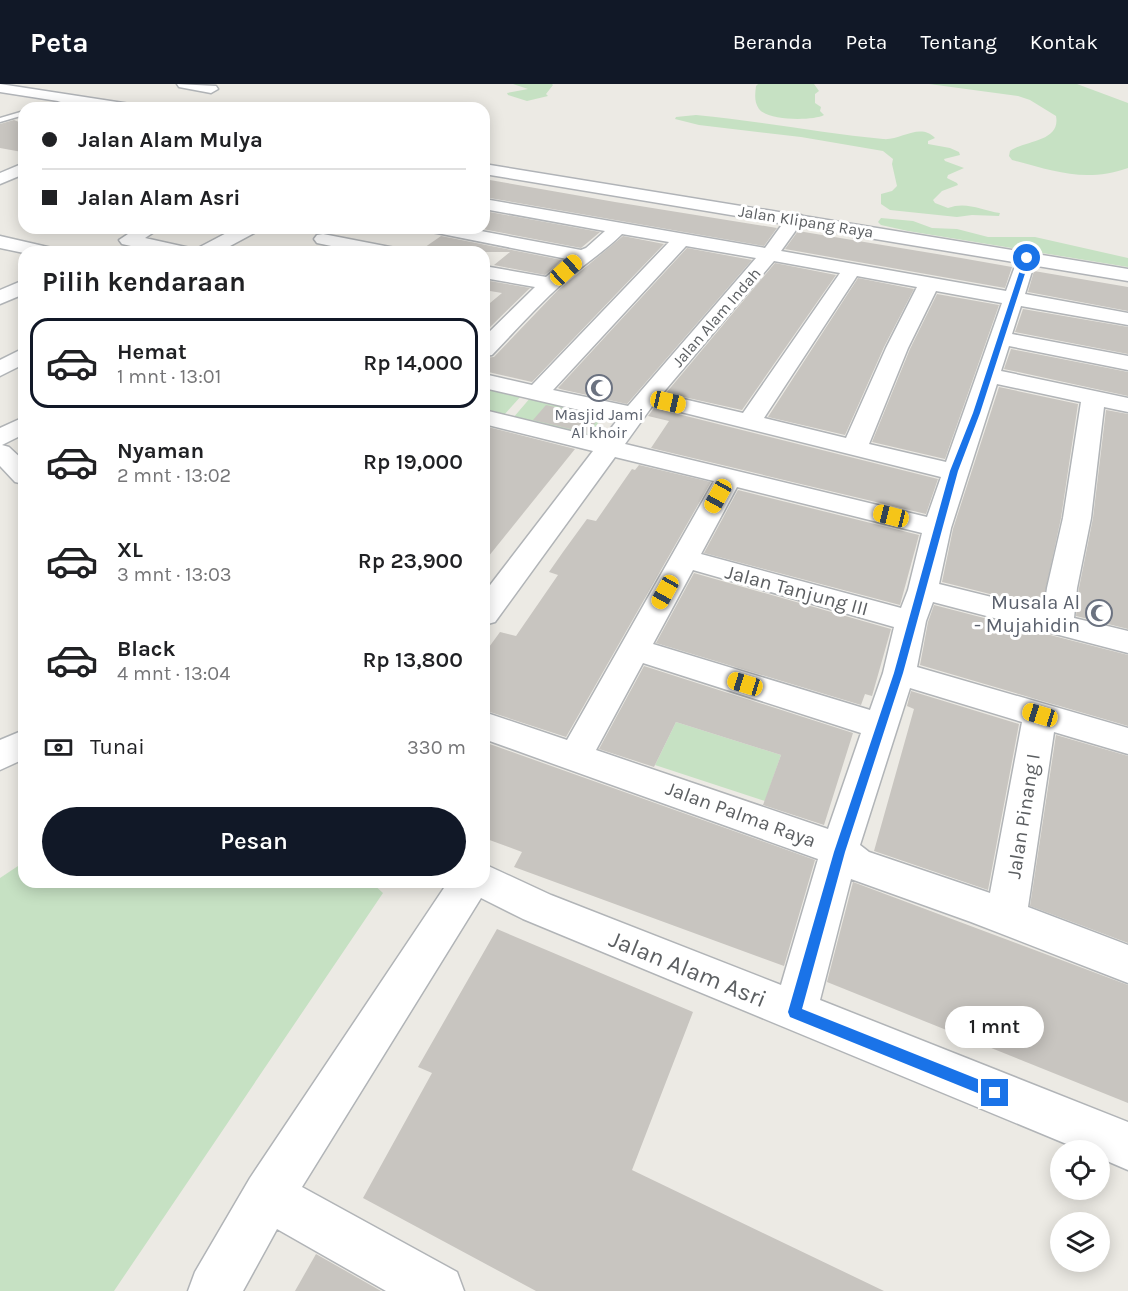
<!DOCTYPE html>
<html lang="id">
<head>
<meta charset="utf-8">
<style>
  body { margin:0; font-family:Karla,sans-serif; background:#f6f6f6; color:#202124; height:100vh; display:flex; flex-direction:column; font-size:22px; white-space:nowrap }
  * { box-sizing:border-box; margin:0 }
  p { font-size:20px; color:#757577 }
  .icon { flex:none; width:33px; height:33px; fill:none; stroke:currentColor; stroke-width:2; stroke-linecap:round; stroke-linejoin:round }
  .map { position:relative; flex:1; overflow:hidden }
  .sheet { position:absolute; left:18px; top:162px; width:472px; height:642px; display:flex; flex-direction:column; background:#fff; border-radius:18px; box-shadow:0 3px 15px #0003 }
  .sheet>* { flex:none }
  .banner { position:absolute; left:18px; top:18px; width:472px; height:132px; border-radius:18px; box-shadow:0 3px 15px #0003; display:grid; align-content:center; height:132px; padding:0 24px; background:#fff }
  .controls { position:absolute; left:1050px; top:1056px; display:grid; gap:12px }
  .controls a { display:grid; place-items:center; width:60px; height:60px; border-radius:50%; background:#fff; box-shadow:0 3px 15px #0003; font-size:30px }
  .end { position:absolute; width:27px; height:27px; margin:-14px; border:8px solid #1a73e8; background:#fff; box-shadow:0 0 0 3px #fff }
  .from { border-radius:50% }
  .bubble { position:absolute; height:42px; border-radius:21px; background:#fff; box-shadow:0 3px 15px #0003; font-size:20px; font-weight:600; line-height:42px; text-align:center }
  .car { position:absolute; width:18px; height:36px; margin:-18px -9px; border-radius:8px; box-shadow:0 0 4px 2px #0007; background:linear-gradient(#f5c518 24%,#345 0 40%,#f5c518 0 76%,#345 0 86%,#f5c518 0) }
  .banner b { display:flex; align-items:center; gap:21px; height:57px; font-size:22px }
  .banner b+b { border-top:2px solid #e0e0e0 }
  .banner i { width:15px; height:15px; background:#202124 }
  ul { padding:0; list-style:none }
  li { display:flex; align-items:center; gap:18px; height:90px; margin:0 12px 9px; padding:0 12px; border:3px solid transparent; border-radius:18px }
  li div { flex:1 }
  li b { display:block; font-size:22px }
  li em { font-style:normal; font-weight:600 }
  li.on { border-color:#111827 }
  li>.icon { width:54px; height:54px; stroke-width:1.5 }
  h2 { padding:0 24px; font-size:27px; line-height:72px }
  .pay { display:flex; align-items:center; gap:15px; height:66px; padding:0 24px; font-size:22px }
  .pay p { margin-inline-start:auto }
  .cta { display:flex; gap:12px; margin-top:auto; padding:12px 24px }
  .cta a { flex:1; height:69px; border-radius:36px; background:#111827; color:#fff; font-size:24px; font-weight:600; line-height:69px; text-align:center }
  header { display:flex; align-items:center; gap:36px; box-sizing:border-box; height:84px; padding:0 30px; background:#111827; color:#fff }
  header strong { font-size:28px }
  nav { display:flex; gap:33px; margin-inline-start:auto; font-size:21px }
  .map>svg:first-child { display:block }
  .green { fill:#c6e1c3 }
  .building { fill:#c8c5c0 }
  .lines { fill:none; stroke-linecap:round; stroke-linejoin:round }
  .lane-casing { stroke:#b1b4b7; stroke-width:3 }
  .street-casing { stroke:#b1b4b7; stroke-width:3 }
  .secondary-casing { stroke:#b0b3b7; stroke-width:3 }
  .lane { fill:#fff; fill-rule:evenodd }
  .street { fill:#fff; fill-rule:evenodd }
  .secondary { fill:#fff; fill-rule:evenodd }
  .route { fill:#1a73e8 }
  .labels { text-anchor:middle; stroke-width:6; stroke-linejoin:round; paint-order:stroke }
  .far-street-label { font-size:16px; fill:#5c5f62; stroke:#fff }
  .far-worship-label { font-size:16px; fill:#5b616d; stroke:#fff }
  .street-label { font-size:20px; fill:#5c5f62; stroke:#fff }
  .worship-label { font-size:20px; fill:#5b616d; stroke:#fff; text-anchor:end }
  .near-street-label { font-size:24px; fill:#5c5f62; stroke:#fff }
</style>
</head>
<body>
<header>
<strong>Peta</strong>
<nav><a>Beranda</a><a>Peta</a><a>Tentang</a><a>Kontak</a></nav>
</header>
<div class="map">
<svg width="1128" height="1207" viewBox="0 0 1128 1207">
  <rect width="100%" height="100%" fill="#eceae4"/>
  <g class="green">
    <polygon points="513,0 552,0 553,1 546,10 548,12 527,17 508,11 507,9 528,5"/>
    <path d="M758 0H814L819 7 815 10V19L821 23 820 27 824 31C813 37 768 37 759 25 754 18 755 10 756 2Z"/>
    <path d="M929 0H1077L1128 19V84C1085 99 1053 87 1012 76L1009 72 1010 67C1025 56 1061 58 1056 32L1030 16 1018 12Z"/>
    <path d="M696 31C759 37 821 49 883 55 900 57 920 38 935 54L928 57V60L950 64 959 68 960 71 944 75 945 77 964 84 948 91 947 94 957 99 958 101 942 107 933 116 935 119 948 124C966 117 981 126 1000 129L999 132 972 131 957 133 890 126 881 120V110L892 107 897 102 892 80 893 75 883 67 801 53 699 41 675 35 676 33Z"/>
    <polygon points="881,134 913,137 932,144 957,145 988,153 1035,153 1128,174 1128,183 908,147 881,141 878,138"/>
    <polygon points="493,304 522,311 504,331 485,327 484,313"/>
    <polygon points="531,313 605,330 589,351 513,334"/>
    <polygon points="676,638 781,671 765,717 655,681"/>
    <polygon points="24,778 24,798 371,798 383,809 114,1207 0,1207 0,794"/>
  </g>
  <g class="building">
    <polygon points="14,36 24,40 24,66 22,68 0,64 0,40"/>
    <polygon points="484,95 615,118 777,144 764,162 484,113"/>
    <polygon points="484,127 600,148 581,164 477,144 484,144"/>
    <polygon points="798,147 961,174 1012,183 1005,204 785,165"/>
    <polygon points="441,152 562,176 545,191 494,181 510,168 418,168"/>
    <polygon points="623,152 664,160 532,298 484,287 484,274 494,273 557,207"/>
    <polygon points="687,164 752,176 627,320 560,305 558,304"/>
    <polygon points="775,179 836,191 742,326 666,309"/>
    <polygon points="1034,187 1128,203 1128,227 1028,208"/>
    <polygon points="858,194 914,205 884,263 845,351 768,333"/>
    <polygon points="484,196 530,204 484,249 484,224 502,209 484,206"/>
    <polygon points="937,210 999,221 945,375 872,358 910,265"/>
    <polygon points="1023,225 1128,243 1128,270 1015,248"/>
    <polygon points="1011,265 1128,288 1128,312 1004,285"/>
    <polygon points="999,303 1078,320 1061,434 1042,523 942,498 953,445"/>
    <polygon points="546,321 600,333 587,349 533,336"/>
    <polygon points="654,324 938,395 926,430 651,364 669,337 648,332"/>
    <polygon points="1106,326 1128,330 1128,545 1076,532 1079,504 1093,434"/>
    <polygon points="484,342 575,365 484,478"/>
    <polygon points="639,381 711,398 566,653 484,626 484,570 500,548 516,552 558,491 549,488 563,468 587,435 596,437 632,385 635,386"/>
    <polygon points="738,406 919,451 900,521 704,469"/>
    <polygon points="694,489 891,545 872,612 865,610 861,621 656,559"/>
    <polygon points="934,521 1128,571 1128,642 920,581 928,538"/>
    <polygon points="644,582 853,649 824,741 763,721 781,671 676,638 654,683 599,665"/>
    <polygon points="911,607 1019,640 988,806 874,767 914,625 907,622"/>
    <polygon points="1056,651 1128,672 1128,859 1030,822"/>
    <polygon points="484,658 815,776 784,882 514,783 522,768 484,754"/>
    <polygon points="853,798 1128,901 1128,1019 827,898"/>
    <polygon points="497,845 693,928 632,1086 884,1207 536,1207 363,1114 432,989 418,983"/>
    <polygon points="316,1170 381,1207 295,1207"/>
  </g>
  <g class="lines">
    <defs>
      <g id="lane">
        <polygon points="74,13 77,17 50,24 38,24"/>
        <polygon points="24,27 24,31 0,38 0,34"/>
      </g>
      <g id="street">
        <polygon points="177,0 216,2 218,5 211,9 179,3"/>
        <polygon points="24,79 24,90 0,100 0,89"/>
        <path d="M484 115 765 164 789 131H801L804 135 781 167 1006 207 1018 174 1020 170H1034L1036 174 1025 210 1128 229V241L1021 222 1012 250 1128 272V286L1009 262 1001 287 1128 314V328L1104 323 1091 434 1077 504 1074 534 1128 547V569L933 518 926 537 917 583 1128 644V670L1054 648 1028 823 1128 861V899L971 838 851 795 820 916 1128 1038V1086L1100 1074V1066H1081L523 835 481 814 302 1103 457 1188 464 1207H386L277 1145 243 1207H188L195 1188 250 1094 448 798H484V780L551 811 781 901 818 775 484 655V628L567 656 714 397 615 373 495 538 484 541V509L593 367 484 340V326L603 355 618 335 484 304V290L532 301 669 158 622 150C604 168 584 180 565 197 539 220 516 246 492 271L484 272V253L535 203 484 194V182L546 193 567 175 437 149 431 148 428 144H465L581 166 586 164 605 147 484 125ZM686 162 756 174 628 322 553 306ZM774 177 840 189 743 329 662 310ZM857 192 917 203 886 264 846 354 764 334ZM936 207 1002 219 946 378 869 360 908 264ZM997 300 1081 318 1063 434 1047 504 1044 526 939 500 951 444ZM653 321 941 393 927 433 625 360ZM737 403 922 449 908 506 901 524 701 470ZM693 486 894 543 883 589 870 626 653 560ZM643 579 861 649 828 745 596 666ZM910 604 1022 638 990 809 869 768 860 761Z"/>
        <polygon points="137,144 160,144 145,154 190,164 192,168 158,168 122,160 119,156"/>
        <polygon points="236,144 259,144 256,148 219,168 196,168 198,164"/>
        <polygon points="323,150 395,164 397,168 360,168 317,159 314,155 317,151"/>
        <polygon points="0,152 52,164 54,168 24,169 0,164"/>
        <polygon points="24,196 24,210 0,220 0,206"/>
        <polygon points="24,264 24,280 0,292 0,276"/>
        <polygon points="24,333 24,350 2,361 9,363 24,377 24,400 15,398 0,382 0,344"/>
        <polygon points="24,646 24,675 0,686 0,656"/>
      </g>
      <g id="secondary">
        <polygon points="0,0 130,20 137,24 103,24 0,8"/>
        <polygon points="484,80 1128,185 1128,197 484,90"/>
      </g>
    </defs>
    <use href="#lane" class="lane-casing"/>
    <use href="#street" class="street-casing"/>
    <use href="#secondary" class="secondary-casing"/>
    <use href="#lane" class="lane"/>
    <use href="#street" class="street"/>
    <use href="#secondary" class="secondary"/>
  </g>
  <polygon class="route" points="1027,173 1030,174 980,329 958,387 903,589 845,768 802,925 1000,1004 1002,1009 1000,1014 995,1016 790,933 788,928 834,768 894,589 950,387 973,329 1024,174"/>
  <defs>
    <symbol id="mosque-ring" viewBox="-11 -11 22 22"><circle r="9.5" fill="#fff" stroke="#6b7280" stroke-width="1.5"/><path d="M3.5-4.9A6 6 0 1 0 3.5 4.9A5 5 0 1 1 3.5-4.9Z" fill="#6b7280"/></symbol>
  </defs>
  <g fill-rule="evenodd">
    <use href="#mosque-ring" x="584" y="289" width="30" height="30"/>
    <use href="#mosque-ring" x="1084" y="514" width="30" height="30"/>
  </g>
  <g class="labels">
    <g class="far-street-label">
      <text transform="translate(806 137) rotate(9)" y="6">Jalan Klipang Raya</text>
      <text transform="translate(716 233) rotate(-49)" y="6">Jalan Alam Indah</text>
    </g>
    <g class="far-worship-label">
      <text x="599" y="336">Masjid Jami<tspan x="599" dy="18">Al khoir</tspan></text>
    </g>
    <g class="street-label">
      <text transform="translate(797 506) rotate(15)" y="7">Jalan Tanjung III</text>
      <text transform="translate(741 730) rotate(20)" y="7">Jalan Palma Raya</text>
      <text transform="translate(1023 732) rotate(-81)" y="7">Jalan Pinang I</text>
    </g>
    <g class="worship-label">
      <text x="1080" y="525">Musala Al<tspan x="1080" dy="23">- Mujahidin</tspan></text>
    </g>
    <g class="near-street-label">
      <text transform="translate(688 885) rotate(22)" y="8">Jalan Alam Asri</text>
    </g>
  </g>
</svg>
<div class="controls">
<a><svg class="icon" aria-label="locate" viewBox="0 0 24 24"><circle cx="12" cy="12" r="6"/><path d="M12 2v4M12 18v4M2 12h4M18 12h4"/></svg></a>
<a><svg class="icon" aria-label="layers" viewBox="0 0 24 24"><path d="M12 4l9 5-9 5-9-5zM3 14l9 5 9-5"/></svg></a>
</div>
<i class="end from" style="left:1027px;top:174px"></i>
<i class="end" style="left:995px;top:1009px"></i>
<div class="bubble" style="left:945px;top:922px;width:99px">1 mnt</div>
<i class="car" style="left:566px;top:186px;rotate:48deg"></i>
<i class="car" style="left:668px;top:318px;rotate:103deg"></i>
<i class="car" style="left:718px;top:412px;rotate:209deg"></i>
<i class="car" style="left:891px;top:432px;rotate:284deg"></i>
<i class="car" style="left:665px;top:508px;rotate:209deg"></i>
<i class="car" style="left:745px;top:600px;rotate:287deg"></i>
<i class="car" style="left:1040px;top:631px;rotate:287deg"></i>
<div class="banner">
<b><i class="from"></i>Jalan Alam Mulya</b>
<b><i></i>Jalan Alam Asri</b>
</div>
<section class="sheet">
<h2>Pilih kendaraan</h2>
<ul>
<li class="on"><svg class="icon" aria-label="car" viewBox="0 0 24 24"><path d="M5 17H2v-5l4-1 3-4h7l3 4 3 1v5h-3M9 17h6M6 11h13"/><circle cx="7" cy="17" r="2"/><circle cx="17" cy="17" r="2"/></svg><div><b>Hemat</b><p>1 mnt · 13:01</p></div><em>Rp 14,000</em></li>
<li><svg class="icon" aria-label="car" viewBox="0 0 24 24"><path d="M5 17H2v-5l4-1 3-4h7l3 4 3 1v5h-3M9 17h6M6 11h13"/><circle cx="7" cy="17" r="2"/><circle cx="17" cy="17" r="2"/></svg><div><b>Nyaman</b><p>2 mnt · 13:02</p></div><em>Rp 19,000</em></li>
<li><svg class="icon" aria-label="car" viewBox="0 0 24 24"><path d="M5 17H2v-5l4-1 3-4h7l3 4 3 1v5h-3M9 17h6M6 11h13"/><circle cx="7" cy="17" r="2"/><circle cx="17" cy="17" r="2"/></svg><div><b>XL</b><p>3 mnt · 13:03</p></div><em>Rp 23,900</em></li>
<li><svg class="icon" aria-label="car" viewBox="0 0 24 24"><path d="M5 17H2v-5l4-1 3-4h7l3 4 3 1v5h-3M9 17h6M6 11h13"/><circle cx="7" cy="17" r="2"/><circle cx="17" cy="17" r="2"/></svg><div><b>Black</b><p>4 mnt · 13:04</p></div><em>Rp 13,800</em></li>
</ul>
<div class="pay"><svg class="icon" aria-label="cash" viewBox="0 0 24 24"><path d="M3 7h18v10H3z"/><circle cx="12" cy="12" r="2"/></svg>Tunai<p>330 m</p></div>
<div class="cta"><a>Pesan</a></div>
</section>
</div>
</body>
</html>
